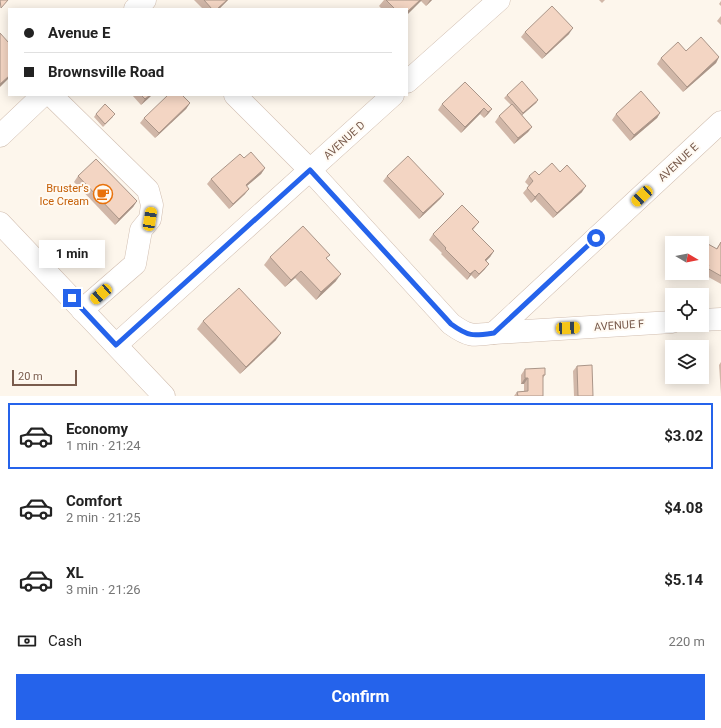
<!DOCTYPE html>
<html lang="en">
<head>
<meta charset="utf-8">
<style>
  body { margin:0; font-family:Roboto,sans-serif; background:#f2f2f2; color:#222; height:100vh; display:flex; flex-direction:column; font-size:15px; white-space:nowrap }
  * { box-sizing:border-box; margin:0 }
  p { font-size:13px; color:#767676 }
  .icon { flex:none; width:22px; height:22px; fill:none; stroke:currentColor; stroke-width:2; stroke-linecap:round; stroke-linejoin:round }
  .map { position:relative; height:396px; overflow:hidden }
  .sheet { display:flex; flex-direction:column; background:#fff; flex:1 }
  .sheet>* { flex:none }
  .guide { position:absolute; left:8px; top:8px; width:400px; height:88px; border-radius:0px; box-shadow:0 2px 10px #0003; display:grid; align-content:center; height:88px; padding:0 16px; background:#fff }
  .needle { width:26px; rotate:100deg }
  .buttons { position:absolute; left:665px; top:236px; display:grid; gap:8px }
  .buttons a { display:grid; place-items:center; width:44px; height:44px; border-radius:0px; background:#fff; box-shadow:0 2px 10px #0003; font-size:20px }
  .scale { position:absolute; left:12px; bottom:10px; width:65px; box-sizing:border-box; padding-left:4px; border:2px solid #7a5c4d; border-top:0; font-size:11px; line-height:14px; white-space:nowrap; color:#7a5c4d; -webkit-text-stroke:3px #fffaf3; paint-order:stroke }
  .end { position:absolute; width:18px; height:18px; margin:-9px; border:5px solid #2563eb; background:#fff; box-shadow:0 0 0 2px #fff }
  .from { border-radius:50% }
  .bubble { position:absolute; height:28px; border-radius:0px; background:#fff; box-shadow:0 2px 10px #0003; font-size:13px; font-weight:700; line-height:28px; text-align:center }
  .car { position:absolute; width:12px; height:24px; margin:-12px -6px; border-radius:5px; box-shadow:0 0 3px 1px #0007; background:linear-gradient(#f5c518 24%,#345 0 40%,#f5c518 0 76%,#345 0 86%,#f5c518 0) }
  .guide b { display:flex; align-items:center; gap:14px; height:38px; font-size:15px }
  .guide b+b { border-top:1px solid #e0e0e0 }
  .guide i { width:10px; height:10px; background:#222 }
  ul { padding:7px 0 0; list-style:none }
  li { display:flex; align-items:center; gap:12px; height:66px; margin:0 8px 6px; padding:0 8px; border:2px solid transparent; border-radius:0px }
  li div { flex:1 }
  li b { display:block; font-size:15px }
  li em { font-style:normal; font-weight:700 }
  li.on { border-color:#2563eb }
  li>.icon { width:36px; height:36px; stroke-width:1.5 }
  .pay { display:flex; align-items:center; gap:10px; height:44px; padding:0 16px; font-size:15px }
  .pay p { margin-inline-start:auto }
  .primary-button { display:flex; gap:8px; margin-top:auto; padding:8px 16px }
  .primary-button a { flex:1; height:46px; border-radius:0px; background:#2563eb; color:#fff; font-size:16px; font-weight:700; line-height:46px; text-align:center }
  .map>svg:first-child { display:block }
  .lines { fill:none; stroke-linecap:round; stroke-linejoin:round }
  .minor-casing { stroke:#d1beb0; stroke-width:23 }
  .minor { stroke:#fff; stroke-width:22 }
  .wall { fill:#d1b7a8 }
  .shaded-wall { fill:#aa9588 }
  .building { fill:#f3d5c3; stroke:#aa9588 }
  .route { stroke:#2563eb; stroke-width:5 }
  .labels { text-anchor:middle; stroke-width:4; stroke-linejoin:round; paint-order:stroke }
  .street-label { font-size:11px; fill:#7a5c4d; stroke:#fffaf3 }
  .food-label { font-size:11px; fill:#c56008; stroke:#fffaf3; text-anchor:end }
</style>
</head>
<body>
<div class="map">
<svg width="721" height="396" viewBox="0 0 721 396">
  <rect width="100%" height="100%" fill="#fdf6ec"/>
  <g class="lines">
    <defs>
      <g id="minor">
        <polyline points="135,9 145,0"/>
        <polyline points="407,82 499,0"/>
        <polyline points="51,95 148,190 152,205 150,219 141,230 135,264 82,310"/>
        <path d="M235 95 310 170 451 324C469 337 473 336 494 333L672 322"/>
        <polyline points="0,136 43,95"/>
        <polyline points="0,223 164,396"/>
        <polyline points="702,320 721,319"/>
        <polyline points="494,333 721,122"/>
        <polyline points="116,345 393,95"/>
      </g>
    </defs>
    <use href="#minor" class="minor-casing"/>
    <use href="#minor" class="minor"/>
  </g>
  <g class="wall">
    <polygon points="194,0 228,0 219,9 203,9"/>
    <polygon points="384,0 432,0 426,6 421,1 407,9 382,9 379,6"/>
    <polygon points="599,0 605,0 602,3"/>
    <polygon points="721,1 721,6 719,4"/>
    <polygon points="721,16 721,25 717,21"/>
    <polygon points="525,32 569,34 542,59 521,37"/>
    <polygon points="686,51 719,57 716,63 683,92 657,64 661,58"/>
    <polygon points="132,95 152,95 141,105"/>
    <polygon points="507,95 538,100 536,103 522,115 532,127 528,132 514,144 495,122 499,116 511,105 504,98"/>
    <polygon points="190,103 186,109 155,138 140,123 144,118"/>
    <polygon points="442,104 492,109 488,114 484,118 480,114 461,133 438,110"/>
    <polygon points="660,113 657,118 630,141 612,120 616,114"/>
    <polygon points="96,114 113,117 103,127 94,117"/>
    <polygon points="244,158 265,168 261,174 247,186 245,194 229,209 207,184 211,179"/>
    <polygon points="560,172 582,192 553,218 535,199 531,203 523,193 529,186 525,182 529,176 539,175"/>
    <polygon points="78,176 137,201 133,207 115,225 74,182"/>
    <polygon points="387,176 444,194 440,199 419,219 383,181"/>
    <polygon points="479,222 473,230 494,251 490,257 486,261 485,269 475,279 471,275 467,280 441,254 442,253 429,240 433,234"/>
    <polygon points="721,242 721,284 703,274 705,270 702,268 702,254 708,244 716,249"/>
    <polygon points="270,257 327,259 336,281 316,300 295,278 285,287 264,265"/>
    <polygon points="203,321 276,340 240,374 197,329"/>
    <polygon points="721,362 721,394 719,365"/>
    <polygon points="577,366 593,396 574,396 573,371"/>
    <polygon points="525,369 545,375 543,378 543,396 514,396 517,392 524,391 524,384 521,384 521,375"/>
  </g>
  <g class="shaded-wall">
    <polygon points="227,0 228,0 219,9 217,9"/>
    <polygon points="420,0 422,0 407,15 407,12"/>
    <polygon points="430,0 432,0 426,6"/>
    <polygon points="573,28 569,34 542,59 546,54"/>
    <polygon points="719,57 716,63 683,92 687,87"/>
    <polygon points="9,76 9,78 0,87 0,84"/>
    <polygon points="150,95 152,95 141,105 145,99"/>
    <polygon points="538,100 536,103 521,116 523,113"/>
    <polygon points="190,103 186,109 155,138 159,133"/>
    <polygon points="484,108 480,114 461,133 465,127"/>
    <polygon points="492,109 488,114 484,118 488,112"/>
    <polygon points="660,113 657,118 630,141 634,135"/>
    <polygon points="532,127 528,132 514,144 518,138"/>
    <polygon points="265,168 261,174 242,190 246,185"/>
    <polygon points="586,186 582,192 553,218 557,213"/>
    <polygon points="249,189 245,194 229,209 233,204"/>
    <polygon points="539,193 535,199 531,203 535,197"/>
    <polygon points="444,194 440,199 419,219 423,213"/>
    <polygon points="137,201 133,207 115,225 119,219"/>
    <polygon points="494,251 490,257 481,266 485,260"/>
    <polygon points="489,264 485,269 475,279 479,274"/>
    <polygon points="475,270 467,280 470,274"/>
    <polygon points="301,271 295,278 285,287 291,280"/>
    <polygon points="341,274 336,281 316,300 321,292"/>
    <polygon points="281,333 276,340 240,374 246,367"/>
    <polygon points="525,378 528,378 524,384 521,384"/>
  </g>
  <g class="building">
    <polygon points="0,0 8,0 1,8"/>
    <polygon points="204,0 227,0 217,9 212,9"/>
    <polygon points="386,0 420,0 407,12 407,9 395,9"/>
    <polygon points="552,6 573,28 546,54 525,32"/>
    <polygon points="0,33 9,43 9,76 0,84"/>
    <polygon points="701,37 719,57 687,87 661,58 678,42 686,51"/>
    <polygon points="522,81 538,100 523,113 507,95"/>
    <polygon points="465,82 492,109 488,112 484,108 465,127 442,104"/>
    <polygon points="641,91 660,113 634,135 616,114"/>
    <polygon points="141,95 150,95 145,99"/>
    <polygon points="168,95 182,95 190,103 159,133 144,118"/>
    <polygon points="105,104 115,114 105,124 96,114"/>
    <polygon points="512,104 532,127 518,138 499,116"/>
    <polygon points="251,152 265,168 246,185 249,189 233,204 211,179 240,154 244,158"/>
    <polygon points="408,156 444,194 423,213 387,176"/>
    <polygon points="96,159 137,201 119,219 78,176"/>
    <polygon points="552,163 560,172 567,165 586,186 557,213 539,193 535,197 527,188 533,181 529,176 535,171 539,175"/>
    <polygon points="462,205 479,222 472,229 494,251 485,260 489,264 479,274 475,270 470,274 445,249 446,248 433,234"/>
    <polygon points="303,226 330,255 326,258 341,274 321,292 301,271 291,280 270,257"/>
    <polygon points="721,242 721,276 707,268 709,265 702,260 702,254 708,244 717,249"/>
    <polygon points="239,288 281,333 246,367 203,321"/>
    <polygon points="592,365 593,396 578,396 577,366"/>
    <polygon points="545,368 545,375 543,375 543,396 518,396 517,392 528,391 528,378 525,378 525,369"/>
  </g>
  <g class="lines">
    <path class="route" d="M72 298 116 345 310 170 451 324C469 337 473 336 494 333L596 238"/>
  </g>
  <defs>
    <symbol id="cafe-ring" viewBox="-11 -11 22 22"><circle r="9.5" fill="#fffaf3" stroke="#e8710a" stroke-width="1.5"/><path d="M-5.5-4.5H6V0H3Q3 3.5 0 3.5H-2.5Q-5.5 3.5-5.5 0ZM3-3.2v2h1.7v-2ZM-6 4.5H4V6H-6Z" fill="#e8710a"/></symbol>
  </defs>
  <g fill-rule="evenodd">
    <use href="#cafe-ring" x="92" y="183" width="22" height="22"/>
  </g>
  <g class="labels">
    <g class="street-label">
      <text transform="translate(344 140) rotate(-42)" y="4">AVENUE D</text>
      <text transform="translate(678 162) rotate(-43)" y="4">AVENUE E</text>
      <text transform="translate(619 325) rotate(-4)" y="4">AVENUE F</text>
    </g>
    <g class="food-label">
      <text x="89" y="192">Bruster's<tspan x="89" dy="13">Ice Cream</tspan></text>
    </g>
  </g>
</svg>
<div class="buttons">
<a><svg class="needle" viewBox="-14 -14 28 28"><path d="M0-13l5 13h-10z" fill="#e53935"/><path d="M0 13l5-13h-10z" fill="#767676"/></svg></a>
<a><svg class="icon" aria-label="locate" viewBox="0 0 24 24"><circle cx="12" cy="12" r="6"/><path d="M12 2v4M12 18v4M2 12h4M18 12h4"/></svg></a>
<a><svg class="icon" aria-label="layers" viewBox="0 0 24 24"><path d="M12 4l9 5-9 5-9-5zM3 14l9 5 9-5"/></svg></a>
</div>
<div class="scale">20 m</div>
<i class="end from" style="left:596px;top:238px"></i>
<i class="end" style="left:72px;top:298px"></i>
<div class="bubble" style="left:39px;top:240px;width:66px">1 min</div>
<i class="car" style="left:642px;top:196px;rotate:227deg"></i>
<i class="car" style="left:150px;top:219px;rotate:9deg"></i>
<i class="car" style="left:101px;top:294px;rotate:229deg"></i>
<i class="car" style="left:568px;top:328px;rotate:87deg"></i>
<div class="guide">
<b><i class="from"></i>Avenue E</b>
<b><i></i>Brownsville Road</b>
</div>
</div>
<section class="sheet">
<ul>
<li class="on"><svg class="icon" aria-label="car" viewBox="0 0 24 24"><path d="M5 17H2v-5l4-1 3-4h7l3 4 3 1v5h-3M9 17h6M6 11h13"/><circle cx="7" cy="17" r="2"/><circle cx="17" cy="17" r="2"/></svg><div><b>Economy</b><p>1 min · 21:24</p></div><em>$3.02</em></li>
<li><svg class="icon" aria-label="car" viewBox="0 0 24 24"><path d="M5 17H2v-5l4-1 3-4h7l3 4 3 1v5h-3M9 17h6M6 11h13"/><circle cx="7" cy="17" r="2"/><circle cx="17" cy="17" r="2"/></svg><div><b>Comfort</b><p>2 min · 21:25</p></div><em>$4.08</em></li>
<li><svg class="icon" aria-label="car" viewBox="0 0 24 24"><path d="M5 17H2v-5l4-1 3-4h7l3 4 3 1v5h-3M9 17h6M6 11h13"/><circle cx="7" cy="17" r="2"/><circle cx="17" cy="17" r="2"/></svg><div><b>XL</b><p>3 min · 21:26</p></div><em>$5.14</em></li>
</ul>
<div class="pay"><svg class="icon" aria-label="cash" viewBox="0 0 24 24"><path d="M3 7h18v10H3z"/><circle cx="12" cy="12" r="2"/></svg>Cash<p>220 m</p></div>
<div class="primary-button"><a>Confirm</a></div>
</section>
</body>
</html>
